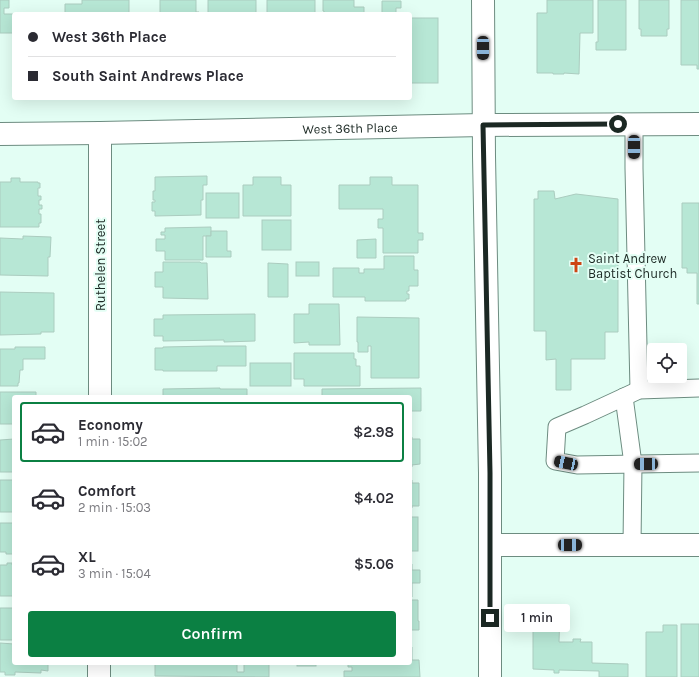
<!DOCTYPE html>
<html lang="en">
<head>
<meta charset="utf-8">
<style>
  body { margin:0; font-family:Karla,sans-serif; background:#f2f2f3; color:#2b2b33; height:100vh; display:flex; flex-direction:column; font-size:15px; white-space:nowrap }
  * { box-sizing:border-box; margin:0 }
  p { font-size:13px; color:#7c7c81 }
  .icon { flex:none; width:22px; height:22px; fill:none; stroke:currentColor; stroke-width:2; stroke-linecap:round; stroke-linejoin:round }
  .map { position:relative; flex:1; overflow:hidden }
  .side { position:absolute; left:12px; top:395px; width:400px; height:270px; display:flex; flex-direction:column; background:#fff; border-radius:4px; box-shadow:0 4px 16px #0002 }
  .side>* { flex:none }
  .guide { position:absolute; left:12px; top:12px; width:400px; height:88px; border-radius:4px; box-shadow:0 4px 16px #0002; display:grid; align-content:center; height:88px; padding:0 16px; background:#fff }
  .fabs { position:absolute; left:647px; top:343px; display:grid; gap:8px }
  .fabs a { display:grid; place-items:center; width:40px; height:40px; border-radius:4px; background:#fff; box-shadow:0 4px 16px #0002; font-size:20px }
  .end { position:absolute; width:18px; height:18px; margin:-9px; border:5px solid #1b2823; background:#fff; box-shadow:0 0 0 2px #fff }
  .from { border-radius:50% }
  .bubble { position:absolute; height:28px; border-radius:4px; background:#fff; box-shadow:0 4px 16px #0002; font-size:13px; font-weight:600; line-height:28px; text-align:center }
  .car { position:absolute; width:12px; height:24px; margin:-12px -6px; border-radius:5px; box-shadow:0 0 3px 1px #0007; background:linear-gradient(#222 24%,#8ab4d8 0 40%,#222 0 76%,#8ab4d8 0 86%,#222 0) }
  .guide b { display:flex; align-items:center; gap:14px; height:38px; font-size:15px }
  .guide b+b { border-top:1px solid #e1e1e2 }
  .guide i { width:10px; height:10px; background:#2b2b33 }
  ul { padding:7px 0 0; list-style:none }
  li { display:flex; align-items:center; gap:12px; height:60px; margin:0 8px 6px; padding:0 8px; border:2px solid transparent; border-radius:4px }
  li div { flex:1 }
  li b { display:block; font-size:15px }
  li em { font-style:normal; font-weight:600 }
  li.current { border-color:#0b8043 }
  li>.icon { width:36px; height:36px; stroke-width:1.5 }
  .action { display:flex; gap:8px; margin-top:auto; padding:8px 16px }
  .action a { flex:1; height:46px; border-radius:4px; background:#0b8043; color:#fff; font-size:16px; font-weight:600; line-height:46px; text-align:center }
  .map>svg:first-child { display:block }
  .building { fill:#b7e7d5; stroke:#abccbf }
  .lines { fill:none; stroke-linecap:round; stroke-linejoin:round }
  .service-casing { stroke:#6d8c80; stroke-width:19 }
  .minor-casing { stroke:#6d8c80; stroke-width:24 }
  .service { stroke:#fff; stroke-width:17 }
  .minor { stroke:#fff; stroke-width:22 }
  .route { stroke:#1b2823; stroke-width:5 }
  .labels { text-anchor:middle; stroke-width:4; stroke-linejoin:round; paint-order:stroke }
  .street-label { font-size:13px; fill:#1b2823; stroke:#e3fef4 }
  .poi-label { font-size:13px; fill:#1b2823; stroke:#e3fef4; text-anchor:start }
</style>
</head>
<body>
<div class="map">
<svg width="699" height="677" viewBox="0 0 699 677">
  <rect width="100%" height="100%" fill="#e3fef4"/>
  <g class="building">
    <polygon points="0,0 9,0 9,8 4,8 4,14 14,14 14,33 0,33"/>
    <polygon points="82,0 129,0 129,14 65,14 65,4 82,4"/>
    <polygon points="160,0 196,0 196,12 199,12 199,14 160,14"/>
    <rect x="208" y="0" width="48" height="14"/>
    <rect x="267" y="0" width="48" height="14"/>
    <polygon points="323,0 354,0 354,7 364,7 364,14 324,14 324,11 323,11"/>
    <polygon points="547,0 593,0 593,33 580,33 579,74 564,73 564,74 553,74 553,73 537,73 537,13 547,13"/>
    <polygon points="598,0 626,0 626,50 596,50 596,42 598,42"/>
    <polygon points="639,0 669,0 669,29 667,29 667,36 641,36 641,29 639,29"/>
    <polygon points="681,0 699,0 699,69 697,69 697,65 681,65"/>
    <polygon points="382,1 401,1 401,8 396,8 396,14 382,14"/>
    <rect x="410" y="18" width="28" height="65"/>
    <polygon points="207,176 207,185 203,185 203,200 201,200 201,215 155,216 155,211 152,211 152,202 155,202 155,200 153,200 153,191 155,191 155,177"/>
    <polygon points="253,177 281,177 281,185 291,185 291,216 243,216 243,185 253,185"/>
    <polygon points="370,177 392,177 392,185 418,185 418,233 423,233 423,240 418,240 418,253 383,253 383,228 378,228 378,219 383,219 383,209 339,209 339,185 370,185"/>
    <polygon points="11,178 20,178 20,182 38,182 38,183 40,183 40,188 38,188 38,196 41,196 41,200 39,200 39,205 42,205 42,209 39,209 39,214 41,214 41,223 39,223 39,227 0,227 0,182 11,182"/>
    <polygon points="538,191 554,191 555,199 576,194 618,199 618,332 605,332 605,359 571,359 571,390 556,390 556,359 546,360 546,331 534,331 534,199 538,199"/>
    <rect x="206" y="193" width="33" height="25"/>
    <polygon points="682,203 699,203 699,304 697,304 697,273 687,273 687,268 682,268"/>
    <rect x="262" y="220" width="29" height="30"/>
    <polygon points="211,227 211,236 203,236 203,260 165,260 165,251 156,251 156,239 165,239 165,235 161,235 161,232 165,232 165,228"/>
    <polygon points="211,231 227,231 227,251 231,251 231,257 206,257 206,236 211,236"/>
    <polygon points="23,236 51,237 50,257 48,257 48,276 0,275 0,238 23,239"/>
    <polygon points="376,239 376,258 357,258 357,240"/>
    <polygon points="384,256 414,256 414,270 418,270 418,286 409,286 409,291 407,291 407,294 409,294 409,299 406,299 406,301 365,301 365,297 333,297 333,268 359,268 359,273 364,273 364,269 384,269"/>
    <polygon points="163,262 200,262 201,263 207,263 208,299 163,298 163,287 155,287 155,272 163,272"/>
    <rect x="296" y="262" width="23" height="14"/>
    <polygon points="268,263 288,264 288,297 268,297"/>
    <polygon points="0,292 54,293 54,332 41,332 41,334 0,335"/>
    <polygon points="309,304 339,304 340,345 309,345 309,342 294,343 294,314 309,314"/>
    <polygon points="255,314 255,341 224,342 224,340 163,341 163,336 154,336 154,319 163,319 163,315"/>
    <polygon points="357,317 419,318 419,378 371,378 371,346 368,346 368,352 358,352 358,342 357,342"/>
    <polygon points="211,346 246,346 246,366 217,366 217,371 163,371 163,370 155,370 155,348 163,348 163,347"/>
    <polygon points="15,347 45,347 45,359 23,359 23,370 20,370 19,383 18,383 18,386 0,386 0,349 15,349"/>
    <polygon points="294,353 354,353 354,359 356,359 356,366 360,366 360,386 304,386 304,379 294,379"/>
    <rect x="250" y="363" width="41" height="23"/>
    <polygon points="220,388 220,389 247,389 247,397 155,397 155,396 163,396 163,389"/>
    <polygon points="421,388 421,411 410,411 410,397 322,397 322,389"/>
    <polygon points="0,392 36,392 36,397 14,397 14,424 0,424"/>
    <polygon points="410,437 412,437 412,439 420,439 420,464 412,465 412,467 410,467"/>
    <polygon points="14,439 14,472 0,472 0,440"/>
    <rect x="0" y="480" width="14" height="32"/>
    <polygon points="410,480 412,480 412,483 419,483 419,506 412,506 412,508 410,508"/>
    <rect x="410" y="517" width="8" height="34"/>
    <polygon points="0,523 14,523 14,554 6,554 6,552 0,552"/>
    <polygon points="7,563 12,563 12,565 14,565 14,596 0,596 0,565 7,565"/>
    <polygon points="410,564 412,564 412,570 420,570 420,583 412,583 412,597 410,597"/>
    <polygon points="410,600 418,600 418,621 419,621 419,630 410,630"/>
    <rect x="0" y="608" width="14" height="32"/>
    <polygon points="539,610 560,611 559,642 573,642 573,639 581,639 580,642 592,642 592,663 628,664 628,677 599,677 599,671 559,670 559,673 554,673 554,670 533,669 533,631 539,631"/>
    <rect x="681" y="624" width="18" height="53"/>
    <polygon points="663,625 677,625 677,677 646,677 646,632 663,632"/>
    <polygon points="0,643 14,644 14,663 48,663 48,671 41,670 41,673 15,672 15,675 5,675 5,672 0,672"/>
    <polygon points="410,647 412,647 412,660 419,660 420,677 344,677 344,671 352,671 352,667 348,667 348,663 410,663"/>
    <polygon points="155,663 237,663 237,672 244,672 244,663 269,663 269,677 155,676"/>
    <rect x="297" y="663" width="19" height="3"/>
  </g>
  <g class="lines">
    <defs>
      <g id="service">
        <polyline points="634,124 634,168 639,390"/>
        <polyline points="699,388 639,390 585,415 557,427 555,461 577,465 699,463"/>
        <polyline points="624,397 633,464 632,545"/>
      </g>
      <g id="minor">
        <polyline points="483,0 484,156 490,473 490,677"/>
        <path id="s1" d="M0 134 100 133 483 125 699 124"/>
        <polyline points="100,397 100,133"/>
        <polyline points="490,545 699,545"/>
        <polyline points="99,677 99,663"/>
      </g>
    </defs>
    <use href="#service" class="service-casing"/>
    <use href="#minor" class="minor-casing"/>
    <use href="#service" class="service"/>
    <use href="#minor" class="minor"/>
  </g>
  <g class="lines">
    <polyline class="route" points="490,618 490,473 483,125 618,124"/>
  </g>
  <defs>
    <symbol id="church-bare" viewBox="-9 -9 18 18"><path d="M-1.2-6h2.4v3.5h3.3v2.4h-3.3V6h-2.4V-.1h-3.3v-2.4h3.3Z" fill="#cd4614" stroke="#e3fef4" stroke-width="2.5" paint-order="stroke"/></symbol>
  </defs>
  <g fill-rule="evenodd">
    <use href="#church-bare" x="565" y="254" width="22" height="22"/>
  </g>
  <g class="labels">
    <g class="street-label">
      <text dy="5" stroke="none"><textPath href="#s1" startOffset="350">West 36th Place</textPath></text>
      <text transform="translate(100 265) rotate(-90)" y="5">Ruthelen Street</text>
    </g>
    <g class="poi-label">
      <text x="588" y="263">Saint Andrew<tspan x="588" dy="15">Baptist Church</tspan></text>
    </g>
  </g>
</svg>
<div class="fabs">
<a><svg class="icon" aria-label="locate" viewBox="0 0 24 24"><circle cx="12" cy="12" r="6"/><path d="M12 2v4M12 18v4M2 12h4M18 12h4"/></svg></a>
</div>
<i class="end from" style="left:618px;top:124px"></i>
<i class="end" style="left:490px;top:618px"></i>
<div class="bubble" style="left:504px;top:604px;width:66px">1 min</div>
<i class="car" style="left:483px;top:48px;rotate:180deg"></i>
<i class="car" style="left:634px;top:147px;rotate:180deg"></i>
<i class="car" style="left:566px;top:463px;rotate:282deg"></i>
<i class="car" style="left:646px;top:464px;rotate:269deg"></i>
<i class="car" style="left:570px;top:545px;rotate:90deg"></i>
<div class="guide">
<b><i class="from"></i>West 36th Place</b>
<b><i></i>South Saint Andrews Place</b>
</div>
<section class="side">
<ul>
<li class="current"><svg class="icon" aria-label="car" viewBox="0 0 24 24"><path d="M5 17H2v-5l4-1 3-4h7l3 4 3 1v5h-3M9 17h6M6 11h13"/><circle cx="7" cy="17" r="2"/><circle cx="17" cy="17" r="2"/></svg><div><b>Economy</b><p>1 min · 15:02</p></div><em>$2.98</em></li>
<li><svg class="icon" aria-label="car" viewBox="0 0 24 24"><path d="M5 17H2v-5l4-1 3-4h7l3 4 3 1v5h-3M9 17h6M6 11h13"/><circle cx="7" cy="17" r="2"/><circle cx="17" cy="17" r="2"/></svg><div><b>Comfort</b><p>2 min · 15:03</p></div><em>$4.02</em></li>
<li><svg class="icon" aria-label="car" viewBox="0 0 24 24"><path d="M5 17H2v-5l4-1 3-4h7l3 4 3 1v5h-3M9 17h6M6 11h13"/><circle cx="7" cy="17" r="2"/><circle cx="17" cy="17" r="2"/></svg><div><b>XL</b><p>3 min · 15:04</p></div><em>$5.06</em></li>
</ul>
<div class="action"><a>Confirm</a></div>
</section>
</div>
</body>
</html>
